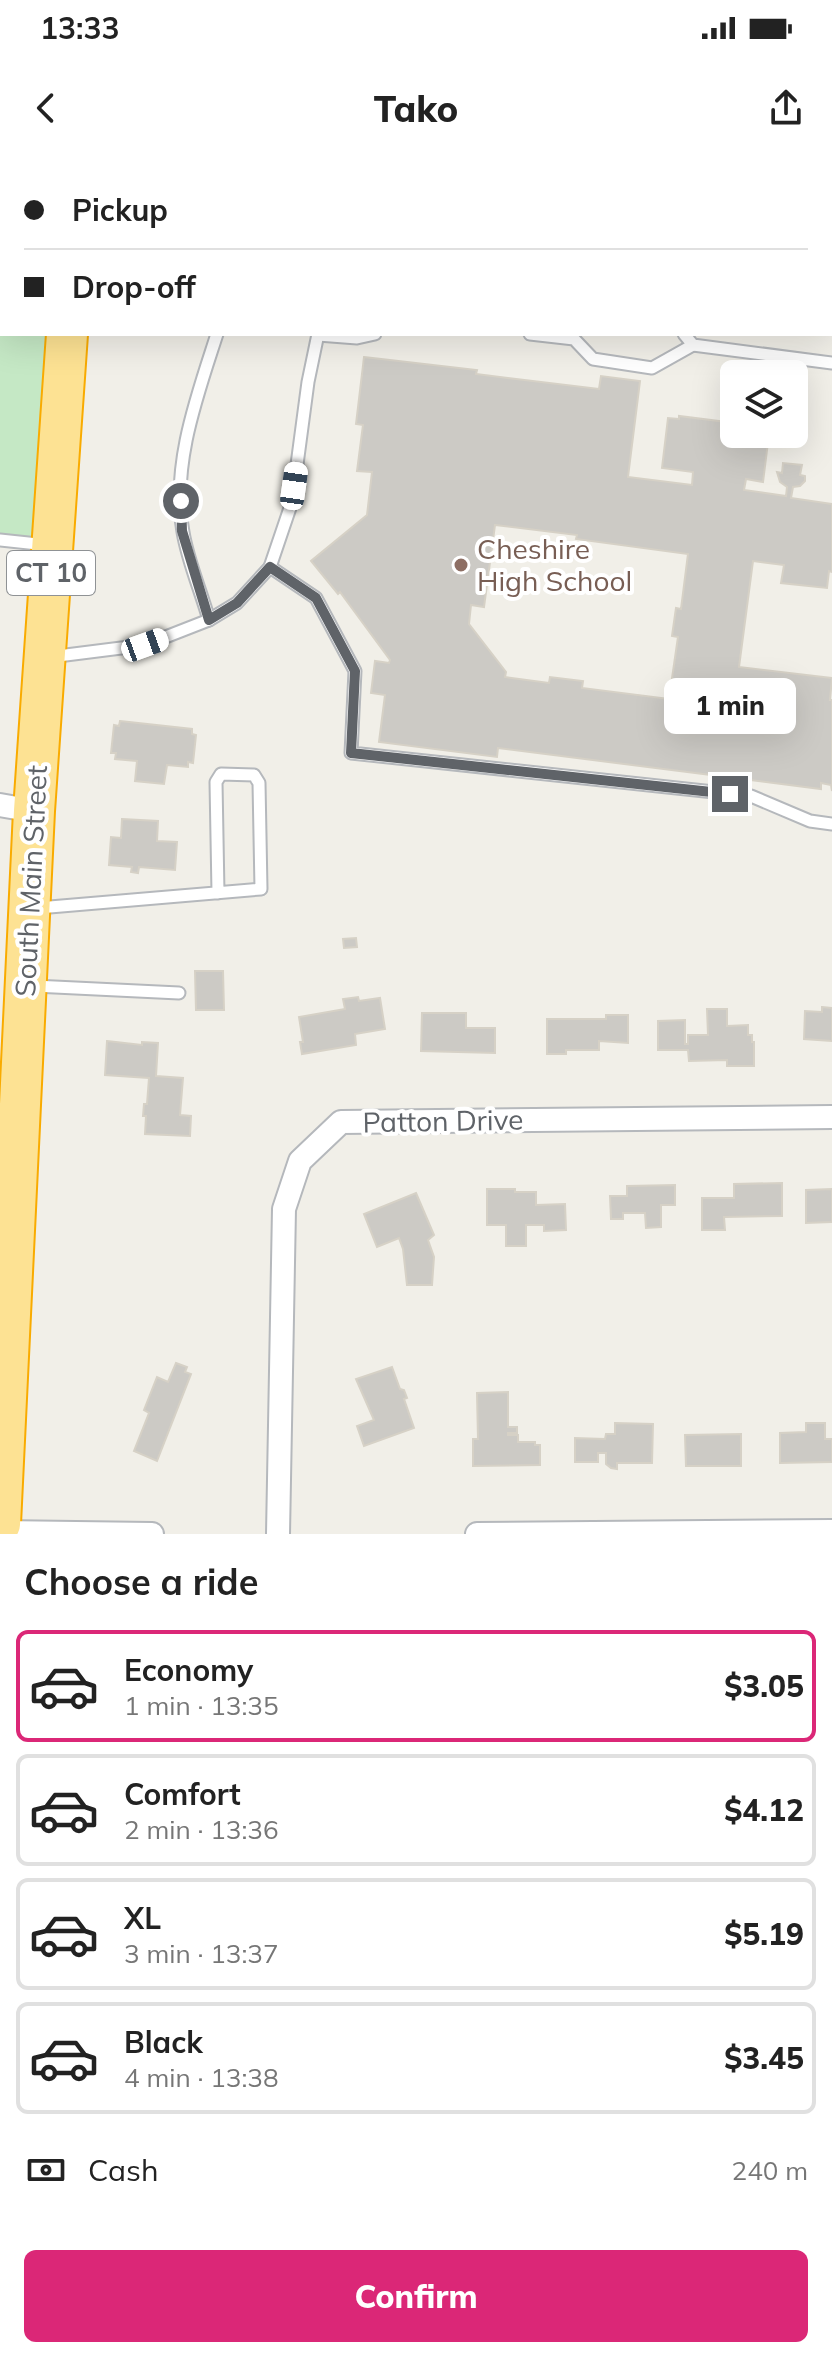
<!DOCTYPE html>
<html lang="en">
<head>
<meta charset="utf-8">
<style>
  body { margin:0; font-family:Mulish,sans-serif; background:#f6f6f6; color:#222; height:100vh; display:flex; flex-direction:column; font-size:30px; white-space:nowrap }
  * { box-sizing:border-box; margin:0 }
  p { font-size:26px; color:#767676 }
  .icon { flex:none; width:44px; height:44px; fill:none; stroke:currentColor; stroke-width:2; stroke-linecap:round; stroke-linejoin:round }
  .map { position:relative; height:1374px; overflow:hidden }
  .sheet { display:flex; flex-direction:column; background:#fff; flex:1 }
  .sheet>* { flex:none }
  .hud { position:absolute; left:0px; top:0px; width:832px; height:176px; box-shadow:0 8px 32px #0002; display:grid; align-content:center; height:176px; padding:0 24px; background:#fff }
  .buttons { position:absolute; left:720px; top:200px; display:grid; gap:16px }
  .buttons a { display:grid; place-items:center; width:88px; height:88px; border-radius:12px; background:#fff; box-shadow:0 8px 32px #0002; font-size:40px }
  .end { position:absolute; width:36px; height:36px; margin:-18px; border:10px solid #5f6368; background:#fff; box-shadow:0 0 0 4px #fff }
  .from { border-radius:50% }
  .bubble { position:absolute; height:56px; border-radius:12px; background:#fff; box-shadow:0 8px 32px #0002; font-size:26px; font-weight:800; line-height:56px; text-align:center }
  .car { position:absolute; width:24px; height:48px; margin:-24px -12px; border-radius:10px; box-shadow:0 0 6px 2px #0007; background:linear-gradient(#fff 24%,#345 0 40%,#fff 0 76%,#345 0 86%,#fff 0) }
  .hud b { display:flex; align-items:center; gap:28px; height:76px; font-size:30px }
  .hud b+b { border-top:2px solid #e0e0e0 }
  .hud i { width:20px; height:20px; background:#222 }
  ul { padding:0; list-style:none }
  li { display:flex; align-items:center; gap:24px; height:112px; margin:0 16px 12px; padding:0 8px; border:4px solid #e0e0e0; border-radius:12px }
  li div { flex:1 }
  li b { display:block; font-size:30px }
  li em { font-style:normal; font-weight:800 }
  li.on { border-color:#db2777 }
  li>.icon { width:72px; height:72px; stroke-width:1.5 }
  h2 { padding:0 24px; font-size:36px; line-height:96px }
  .pay { display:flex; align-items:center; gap:20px; height:88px; padding:0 24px; font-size:30px }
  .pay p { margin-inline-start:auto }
  .action { display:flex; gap:16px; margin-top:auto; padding:16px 24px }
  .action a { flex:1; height:92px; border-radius:12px; background:#db2777; color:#fff; font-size:32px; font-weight:800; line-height:92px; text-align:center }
  .status { display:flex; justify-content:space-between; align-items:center; height:56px; padding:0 40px; background:#fff; direction:ltr }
  .status svg { height:22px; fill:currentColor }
  header { display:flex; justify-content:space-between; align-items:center; height:104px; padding:0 24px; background:#fff; font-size:36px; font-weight:800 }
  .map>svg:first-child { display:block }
  .green { fill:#c5e8c5 }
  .building { fill:#cccac5; stroke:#d6d1c6; stroke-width:2; fill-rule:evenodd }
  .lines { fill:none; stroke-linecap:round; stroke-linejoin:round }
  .lane-casing { stroke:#b5b8bc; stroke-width:15 }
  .street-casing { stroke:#b5b8bc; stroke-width:26 }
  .highway-casing { stroke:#f9ab00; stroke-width:44 }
  .lane { stroke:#fff; stroke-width:11 }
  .street { stroke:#fff; stroke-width:22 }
  .highway { stroke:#fde293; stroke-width:40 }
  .route { stroke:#5f6368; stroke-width:10 }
  .education-dot { fill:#8d6e63; stroke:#fff; stroke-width:3 }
  .labels { text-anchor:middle; stroke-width:8; stroke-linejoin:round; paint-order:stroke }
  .shield { fill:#fff; stroke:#8f9295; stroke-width:2 }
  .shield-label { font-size:26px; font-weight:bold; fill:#5f6368 }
  .education-label { font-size:28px; fill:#785e54; stroke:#fff; text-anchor:start }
  .street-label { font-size:28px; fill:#5f6368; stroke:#fff }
</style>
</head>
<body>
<div class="status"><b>13:33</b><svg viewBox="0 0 49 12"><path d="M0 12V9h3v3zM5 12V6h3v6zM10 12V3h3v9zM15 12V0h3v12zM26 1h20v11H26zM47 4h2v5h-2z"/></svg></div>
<header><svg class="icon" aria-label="back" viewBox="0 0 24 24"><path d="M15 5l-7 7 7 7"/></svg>Tako<svg class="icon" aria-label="share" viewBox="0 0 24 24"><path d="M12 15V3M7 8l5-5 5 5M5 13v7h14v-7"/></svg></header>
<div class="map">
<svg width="832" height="1374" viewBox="0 0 832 1374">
  <rect width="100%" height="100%" fill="#f1efe8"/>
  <polygon class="green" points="0,0 365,0 364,2 2,2 2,174 67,174 53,385 0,375"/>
  <g class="building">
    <path d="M364 197 477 210 476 214 599 229 601 216 640 221 628 317 692 325 693 312 662 308 668 258 679 259V256L734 263V274H769L763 322 746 319 744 330 786 336 787 327 780 322 777 312 782 313 783 303 802 305 800 315 805 316V321L800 326 793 327 791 338 832 344V412L829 411 827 428 781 423 784 405 753 401 739 507 832 518 830 540H832V631L831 625 821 623V629L498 588 497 597 379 582 385 535 371 533 375 501 389 503 390 500 340 432 338 434 311 401 367 355 372 312 357 311 363 265 356 264ZM495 365 577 375 576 379 688 394 681 449 676 448 672 476 678 477 669 539 582 528 583 521 550 517 549 523 505 517 506 512 469 464 471 445 484 447Z"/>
    <polygon points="120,561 192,569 192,574 196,575 193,603 188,602 188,607 167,605 164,624 135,621 137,601 115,599 116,593 111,593 114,565 119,566"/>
    <polygon points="122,659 158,661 157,681 177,682 175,710 139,707 138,713 131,712 132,707 109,705 111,677 121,678"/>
    <polygon points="356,778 357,787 344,788 343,779"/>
    <polygon points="195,811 223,811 224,850 196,850"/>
    <polygon points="358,837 359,841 380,838 385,869 355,874 356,885 302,894 300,882 303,882 299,857 345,849 343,839"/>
    <polygon points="822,847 832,848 832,881 804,879 805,851 822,852"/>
    <polygon points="707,849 727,849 727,866 748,865 748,875 752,875 752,882 754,882 754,906 727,906 727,900 689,901 688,890 658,890 658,861 685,860 685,884 688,884 688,875 708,875"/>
    <polygon points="422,853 466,853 466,868 495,868 495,893 421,891"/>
    <polygon points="606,855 628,855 628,883 599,881 599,890 566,890 566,894 547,894 547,859 606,859"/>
    <polygon points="107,881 142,885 142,882 158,883 156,916 183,918 180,955 191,956 190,976 145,974 146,956 143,956 144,944 147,944 149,918 105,915"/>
    <polygon points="782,1023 782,1056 724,1057 725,1070 702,1070 702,1038 734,1038 734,1024"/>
    <polygon points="675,1025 675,1045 661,1045 661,1067 646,1068 645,1053 623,1053 623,1059 611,1059 610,1036 627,1036 627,1026"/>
    <polygon points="487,1029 515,1029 515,1032 536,1032 536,1045 565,1044 566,1070 544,1071 544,1065 526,1065 526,1086 506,1086 506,1065 487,1065"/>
    <polygon points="832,1029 832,1062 806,1063 806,1030"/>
    <polygon points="416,1033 434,1075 428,1080 434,1097 432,1125 407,1125 403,1089 399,1078 377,1087 364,1054"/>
    <polygon points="176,1203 187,1207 185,1212 191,1214 157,1301 134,1291 149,1253 144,1250 157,1217 168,1222"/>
    <polygon points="392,1207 400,1229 404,1230 407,1238 404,1239 414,1268 364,1286 357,1266 374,1260 356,1219"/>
    <polygon points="508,1232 508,1267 517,1267 517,1273 508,1273 508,1275 518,1275 518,1282 535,1282 535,1285 540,1285 540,1305 473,1306 473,1279 478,1279 477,1233"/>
    <polygon points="615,1263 653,1264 652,1303 617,1303 617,1309 611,1308 606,1304 606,1293 598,1293 598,1302 575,1302 575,1278 605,1279 606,1274 615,1274"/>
    <polygon points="806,1263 825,1263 825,1279 832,1279 832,1302 780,1303 780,1273 806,1272"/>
    <polygon points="741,1274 741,1306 686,1306 685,1275"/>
  </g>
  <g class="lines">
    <defs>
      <g id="lane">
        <polyline points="350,0 350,2"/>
        <polyline points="706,2 706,0"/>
        <polyline points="774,2 775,0"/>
        <polyline points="830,73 832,73"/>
        <polyline points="0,94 2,94"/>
        <polyline points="830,131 832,132"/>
        <polyline points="530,174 574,179 593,199 652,208 693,185"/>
        <polyline points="684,174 693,185 832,203"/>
        <polyline points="318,175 357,178 375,174"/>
        <polyline points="0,380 47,385"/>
        <polyline points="270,407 316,438 355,511 351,593 751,636 810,661 832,664"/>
        <path d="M209 460C201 431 188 402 183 372 171 306 197 236 217 174"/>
        <polyline points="50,497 145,485 209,460 237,443 270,407 292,342 308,222 318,174"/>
        <polyline points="38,748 261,729 259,623 254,615 221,614 216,622 218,733"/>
        <polyline points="34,826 179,833"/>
      </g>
      <g id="street">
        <polyline points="0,645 34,651"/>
        <polyline points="0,1372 152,1374"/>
        <polyline points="278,1374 284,1049 300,1001 341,962 832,957"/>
        <polyline points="477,1374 832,1371"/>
      </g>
      <g id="highway">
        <polyline points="74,2 74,0"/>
        <polyline points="0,1364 34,651 67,174"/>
      </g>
    </defs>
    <use href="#lane" class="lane-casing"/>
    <use href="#street" class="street-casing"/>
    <use href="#highway" class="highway-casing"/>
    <use href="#lane" class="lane"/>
    <use href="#street" class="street"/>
    <use href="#highway" class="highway"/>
  </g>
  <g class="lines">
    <polyline class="route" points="181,341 182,371 209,460 237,443 270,407 316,438 355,511 351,593 730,634"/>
  </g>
  <circle class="education-dot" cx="461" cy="405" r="8"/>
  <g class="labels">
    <rect class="shield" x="7" y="391" width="88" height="44" rx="6"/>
    <g class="shield-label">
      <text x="51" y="422">CT 10</text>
    </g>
    <g class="education-label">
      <text x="477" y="399">Cheshire<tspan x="477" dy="32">High School</tspan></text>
    </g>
    <g class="street-label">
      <text transform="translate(31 721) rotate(-87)" y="10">South Main Street</text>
      <text transform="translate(443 961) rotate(-1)" y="10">Patton Drive</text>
    </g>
  </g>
</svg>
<div class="buttons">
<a><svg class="icon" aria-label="layers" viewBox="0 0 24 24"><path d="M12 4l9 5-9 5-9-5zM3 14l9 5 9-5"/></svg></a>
</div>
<i class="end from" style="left:181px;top:341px"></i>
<i class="end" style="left:730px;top:634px"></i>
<div class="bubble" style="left:664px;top:518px;width:132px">1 min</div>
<i class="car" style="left:294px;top:326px;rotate:8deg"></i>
<i class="car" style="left:145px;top:485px;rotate:70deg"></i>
<div class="hud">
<b><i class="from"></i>Pickup</b>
<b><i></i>Drop-off</b>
</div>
</div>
<section class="sheet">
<h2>Choose a ride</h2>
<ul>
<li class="on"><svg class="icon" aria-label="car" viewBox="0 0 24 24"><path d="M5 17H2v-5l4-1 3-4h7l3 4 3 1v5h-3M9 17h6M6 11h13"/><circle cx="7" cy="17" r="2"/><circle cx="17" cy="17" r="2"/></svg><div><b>Economy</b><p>1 min · 13:35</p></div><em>$3.05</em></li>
<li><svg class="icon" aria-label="car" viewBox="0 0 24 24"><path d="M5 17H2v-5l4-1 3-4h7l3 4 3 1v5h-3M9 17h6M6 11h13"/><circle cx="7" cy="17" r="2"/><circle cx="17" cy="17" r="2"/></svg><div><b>Comfort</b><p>2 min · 13:36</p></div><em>$4.12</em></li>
<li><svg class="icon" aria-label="car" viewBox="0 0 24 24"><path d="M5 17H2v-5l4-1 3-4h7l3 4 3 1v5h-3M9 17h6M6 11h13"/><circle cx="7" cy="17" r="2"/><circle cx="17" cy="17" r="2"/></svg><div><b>XL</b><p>3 min · 13:37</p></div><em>$5.19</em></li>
<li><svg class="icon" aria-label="car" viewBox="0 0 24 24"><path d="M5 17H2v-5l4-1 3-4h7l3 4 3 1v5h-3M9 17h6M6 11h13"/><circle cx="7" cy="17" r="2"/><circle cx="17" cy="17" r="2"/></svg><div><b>Black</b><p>4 min · 13:38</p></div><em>$3.45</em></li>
</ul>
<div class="pay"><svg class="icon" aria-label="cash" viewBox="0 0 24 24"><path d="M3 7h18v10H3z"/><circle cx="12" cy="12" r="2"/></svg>Cash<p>240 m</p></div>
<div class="action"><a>Confirm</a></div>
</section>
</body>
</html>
